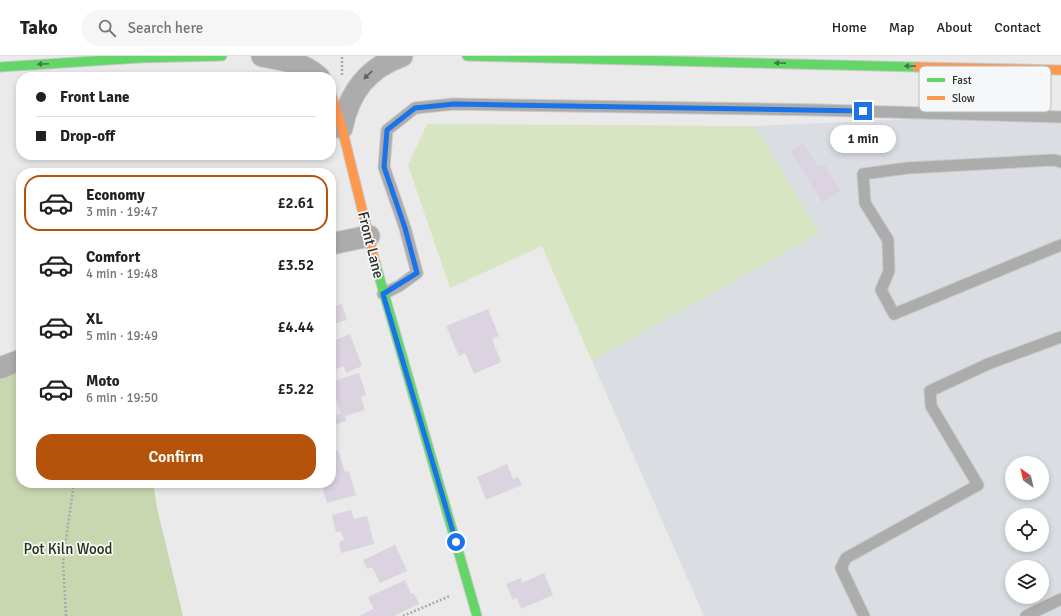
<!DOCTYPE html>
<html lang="en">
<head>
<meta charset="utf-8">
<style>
  body { margin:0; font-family:Signika,sans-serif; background:#f6f6f6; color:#202124; height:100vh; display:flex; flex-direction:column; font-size:15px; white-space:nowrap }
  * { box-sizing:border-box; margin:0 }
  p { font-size:13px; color:#757577 }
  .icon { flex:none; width:22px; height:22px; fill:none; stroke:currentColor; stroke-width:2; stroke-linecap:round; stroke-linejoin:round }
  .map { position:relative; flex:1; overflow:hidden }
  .details { position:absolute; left:16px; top:112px; width:320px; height:320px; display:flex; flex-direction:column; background:#fff; border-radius:16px; box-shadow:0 2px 6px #0003 }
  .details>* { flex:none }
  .banner { position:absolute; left:16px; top:16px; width:320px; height:88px; border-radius:16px; box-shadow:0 2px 6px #0003; display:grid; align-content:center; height:88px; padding:0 20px; background:#fff }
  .needle { width:26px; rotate:326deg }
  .controls { position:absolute; left:1005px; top:400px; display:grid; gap:8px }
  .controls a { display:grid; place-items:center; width:44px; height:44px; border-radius:50%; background:#fff; box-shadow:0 2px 6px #0003; font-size:20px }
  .end { position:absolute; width:18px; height:18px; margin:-9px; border:5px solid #1a73e8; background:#fff; box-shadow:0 0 0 2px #fff }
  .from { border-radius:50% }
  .bubble { position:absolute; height:28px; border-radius:14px; background:#fff; box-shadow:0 2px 6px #0003; font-size:13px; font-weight:600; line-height:28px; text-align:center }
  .banner b { display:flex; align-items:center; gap:14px; height:38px; font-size:15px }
  .banner b+b { border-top:1px solid #e0e0e0 }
  .banner i { width:10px; height:10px; background:#202124 }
  ul { padding:7px 0 0; list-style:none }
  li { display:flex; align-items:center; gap:12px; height:56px; margin:0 8px 6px; padding:0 12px; border:2px solid transparent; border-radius:16px }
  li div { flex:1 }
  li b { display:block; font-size:15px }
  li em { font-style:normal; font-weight:600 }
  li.current { border-color:#b45309 }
  li>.icon { width:36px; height:36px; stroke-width:1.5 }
  .action { display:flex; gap:8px; margin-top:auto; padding:8px 20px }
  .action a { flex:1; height:46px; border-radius:16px; background:#b45309; color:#fff; font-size:16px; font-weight:600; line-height:46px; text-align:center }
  header { display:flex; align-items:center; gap:24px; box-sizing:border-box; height:56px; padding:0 20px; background:#fff; border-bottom:1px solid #e0e0e0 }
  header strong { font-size:19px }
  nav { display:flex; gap:22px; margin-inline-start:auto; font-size:14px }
  .search { width:280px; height:36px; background:#f6f6f6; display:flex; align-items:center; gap:10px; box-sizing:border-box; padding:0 14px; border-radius:16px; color:#757577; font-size:15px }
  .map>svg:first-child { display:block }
  .built { fill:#dadde1; fill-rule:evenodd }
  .green { fill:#d8e5c3 }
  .forest { fill:#c8d7af }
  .building { fill:#dbd3e0 }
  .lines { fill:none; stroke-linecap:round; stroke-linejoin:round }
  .lane-casing { stroke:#c8c8c8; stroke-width:13 }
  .street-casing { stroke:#c8c8c8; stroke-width:23 }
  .fast-casing { stroke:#c8c8c8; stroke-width:11 }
  .slow-casing { stroke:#c8c8c8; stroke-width:11 }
  .path { stroke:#aaa; stroke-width:2.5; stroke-dasharray:2 2; stroke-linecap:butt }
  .lane { stroke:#adacac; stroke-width:11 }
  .street { stroke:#adacac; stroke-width:21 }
  .fast { stroke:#63d668; stroke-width:9 }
  .slow { stroke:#ff974d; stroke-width:9 }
  .oneway { fill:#457948 }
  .oneway2 { fill:#606060 }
  .route { stroke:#1a73e8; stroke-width:5 }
  .labels { text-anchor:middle; stroke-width:3.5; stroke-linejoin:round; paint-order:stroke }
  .street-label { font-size:15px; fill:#2d2d2e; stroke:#f6f7f8 }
  .park-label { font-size:15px; fill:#252f10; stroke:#f6f7f8 }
  .key { fill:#f6f7f8; stroke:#bababb; stroke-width:1 }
  .key-label { font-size:11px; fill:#2d2d2e }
</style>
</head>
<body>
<header>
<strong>Tako</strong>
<div class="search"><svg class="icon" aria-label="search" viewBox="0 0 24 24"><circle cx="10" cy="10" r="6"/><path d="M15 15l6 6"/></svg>Search here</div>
<nav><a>Home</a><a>Map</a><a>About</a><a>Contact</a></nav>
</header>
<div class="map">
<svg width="1061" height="560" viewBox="0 0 1061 560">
  <rect width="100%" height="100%" fill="#eaeaea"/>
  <path class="built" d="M1061 56V560H704L592 305 819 177 755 70ZM1012 407H1042V437H1012ZM1012 459H1042V489H1012ZM1012 511H1042V541H1012Z"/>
  <polygon class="green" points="427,68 755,70 819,177 592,305 542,190 450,232 408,109"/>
  <polygon class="forest" points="21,307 21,427 153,427 157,452 183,560 0,560 0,315"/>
  <g class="building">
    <polygon points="803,87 818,111 824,108 841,135 823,147 790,95"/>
    <polygon points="342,248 347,264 331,269 331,251"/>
    <polygon points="488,253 499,280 492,283 501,306 474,318 465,297 459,300 446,270"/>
    <polygon points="350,278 362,310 346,317 344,310 331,315 331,286"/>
    <polygon points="359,317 366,339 361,341 365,354 345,360 346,365 331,370 331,361 341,358 331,326"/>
    <polygon points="338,394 345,416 349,415 356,439 327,447 321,427 331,427 331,396"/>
    <polygon points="507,408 513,423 518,421 522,429 486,444 477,421"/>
    <polygon points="351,454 354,463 367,460 374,488 341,497 339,486 344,484 341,475 336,476 332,459"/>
    <polygon points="395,489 407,515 380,527 372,511 367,513 363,504"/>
    <polygon points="544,517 553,539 521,553 517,542 513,544 506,528 521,522 522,527"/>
    <polygon points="405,524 411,538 414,537 419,548 394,560 359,560 374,553 368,541"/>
  </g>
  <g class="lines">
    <defs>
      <g id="lane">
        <polyline points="1061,106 1054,104 908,112 863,118 865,147 888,184 889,215 881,234 894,258 1061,189"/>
        <polyline points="383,238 399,230 417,217 405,172 384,111 387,74 415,52 454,48 819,54 1061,61"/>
        <polyline points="864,560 841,512 846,502 978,429 931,350 930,335 988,308 1061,281"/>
        <polyline points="1026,560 1061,543"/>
      </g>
      <g id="street">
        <path d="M262 0C284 4 302 6 319 21"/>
        <path d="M342 72C349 37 367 12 402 0"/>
        <polyline points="331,188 369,180"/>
        <polyline points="0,312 21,304"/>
      </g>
      <g id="fast">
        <polyline points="467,0 917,11"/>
        <polyline points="0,11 140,2 222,0"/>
        <polyline points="375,206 477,560"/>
      </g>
      <g id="slow">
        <polyline points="917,11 1061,14"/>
        <polyline points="331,38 342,72 375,206"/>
      </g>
    </defs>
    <use href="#lane" class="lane-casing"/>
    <use href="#street" class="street-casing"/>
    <use href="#fast" class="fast-casing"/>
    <use href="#slow" class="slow-casing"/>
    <g class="path">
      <polyline points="342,19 342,0"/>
      <polyline points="66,560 63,505 74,427"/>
      <polyline points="403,560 450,540"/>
    </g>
    <use href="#lane" class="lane"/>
    <use href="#street" class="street"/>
    <use href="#fast" class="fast"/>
    <use href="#slow" class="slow"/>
  </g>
  <defs><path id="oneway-solid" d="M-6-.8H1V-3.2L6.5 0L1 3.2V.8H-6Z"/></defs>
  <g class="oneway">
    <use href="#oneway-solid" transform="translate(780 7) rotate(-179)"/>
    <use href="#oneway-solid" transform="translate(43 8) rotate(177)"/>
    <use href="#oneway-solid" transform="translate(910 10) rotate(-179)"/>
  </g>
  <use class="oneway2" href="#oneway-solid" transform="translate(368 19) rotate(137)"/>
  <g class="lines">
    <polyline class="route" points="456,486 383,238 417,217 405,172 384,111 387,74 415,52 454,48 863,55"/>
  </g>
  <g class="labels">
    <g class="street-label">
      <text transform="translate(371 189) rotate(76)" y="5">Front Lane</text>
    </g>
    <g class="park-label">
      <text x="68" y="498">Pot Kiln Wood</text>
    </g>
  </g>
  <rect x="919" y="10" width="132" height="46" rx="6" class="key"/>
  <rect x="927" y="22" width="18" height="4" fill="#63d668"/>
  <rect x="927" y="40" width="18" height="4" fill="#ff974d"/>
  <g class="key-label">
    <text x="952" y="28">Fast</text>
    <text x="952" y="46">Slow</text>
  </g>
</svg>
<div class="controls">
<a><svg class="needle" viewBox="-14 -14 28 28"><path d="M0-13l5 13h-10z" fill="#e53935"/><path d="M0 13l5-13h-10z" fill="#757577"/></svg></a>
<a><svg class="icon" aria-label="locate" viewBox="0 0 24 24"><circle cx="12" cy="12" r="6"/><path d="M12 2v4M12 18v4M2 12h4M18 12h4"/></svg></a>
<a><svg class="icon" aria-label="layers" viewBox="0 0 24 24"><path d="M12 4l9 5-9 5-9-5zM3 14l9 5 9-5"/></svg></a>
</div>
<i class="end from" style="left:456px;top:486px"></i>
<i class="end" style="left:863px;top:55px"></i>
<div class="bubble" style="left:830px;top:69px;width:66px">1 min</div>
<div class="banner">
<b><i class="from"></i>Front Lane</b>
<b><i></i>Drop-off</b>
</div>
<section class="details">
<ul>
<li class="current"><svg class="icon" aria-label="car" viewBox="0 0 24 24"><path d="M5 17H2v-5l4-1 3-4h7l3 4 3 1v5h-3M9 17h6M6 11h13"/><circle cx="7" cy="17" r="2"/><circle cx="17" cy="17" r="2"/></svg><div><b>Economy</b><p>3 min · 19:47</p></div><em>£2.61</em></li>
<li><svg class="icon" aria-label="car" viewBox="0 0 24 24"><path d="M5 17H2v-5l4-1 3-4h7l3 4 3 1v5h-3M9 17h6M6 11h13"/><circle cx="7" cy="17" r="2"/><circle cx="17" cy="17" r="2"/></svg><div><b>Comfort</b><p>4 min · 19:48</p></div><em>£3.52</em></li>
<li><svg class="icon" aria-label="car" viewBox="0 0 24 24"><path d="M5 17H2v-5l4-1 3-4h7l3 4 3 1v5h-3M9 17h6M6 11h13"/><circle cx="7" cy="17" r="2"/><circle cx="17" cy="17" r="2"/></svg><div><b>XL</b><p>5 min · 19:49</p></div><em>£4.44</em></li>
<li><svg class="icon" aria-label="car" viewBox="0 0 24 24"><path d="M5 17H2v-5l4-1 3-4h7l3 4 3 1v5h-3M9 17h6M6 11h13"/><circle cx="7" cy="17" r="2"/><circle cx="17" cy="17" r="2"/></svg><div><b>Moto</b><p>6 min · 19:50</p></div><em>£5.22</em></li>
</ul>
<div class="action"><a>Confirm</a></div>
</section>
</div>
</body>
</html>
